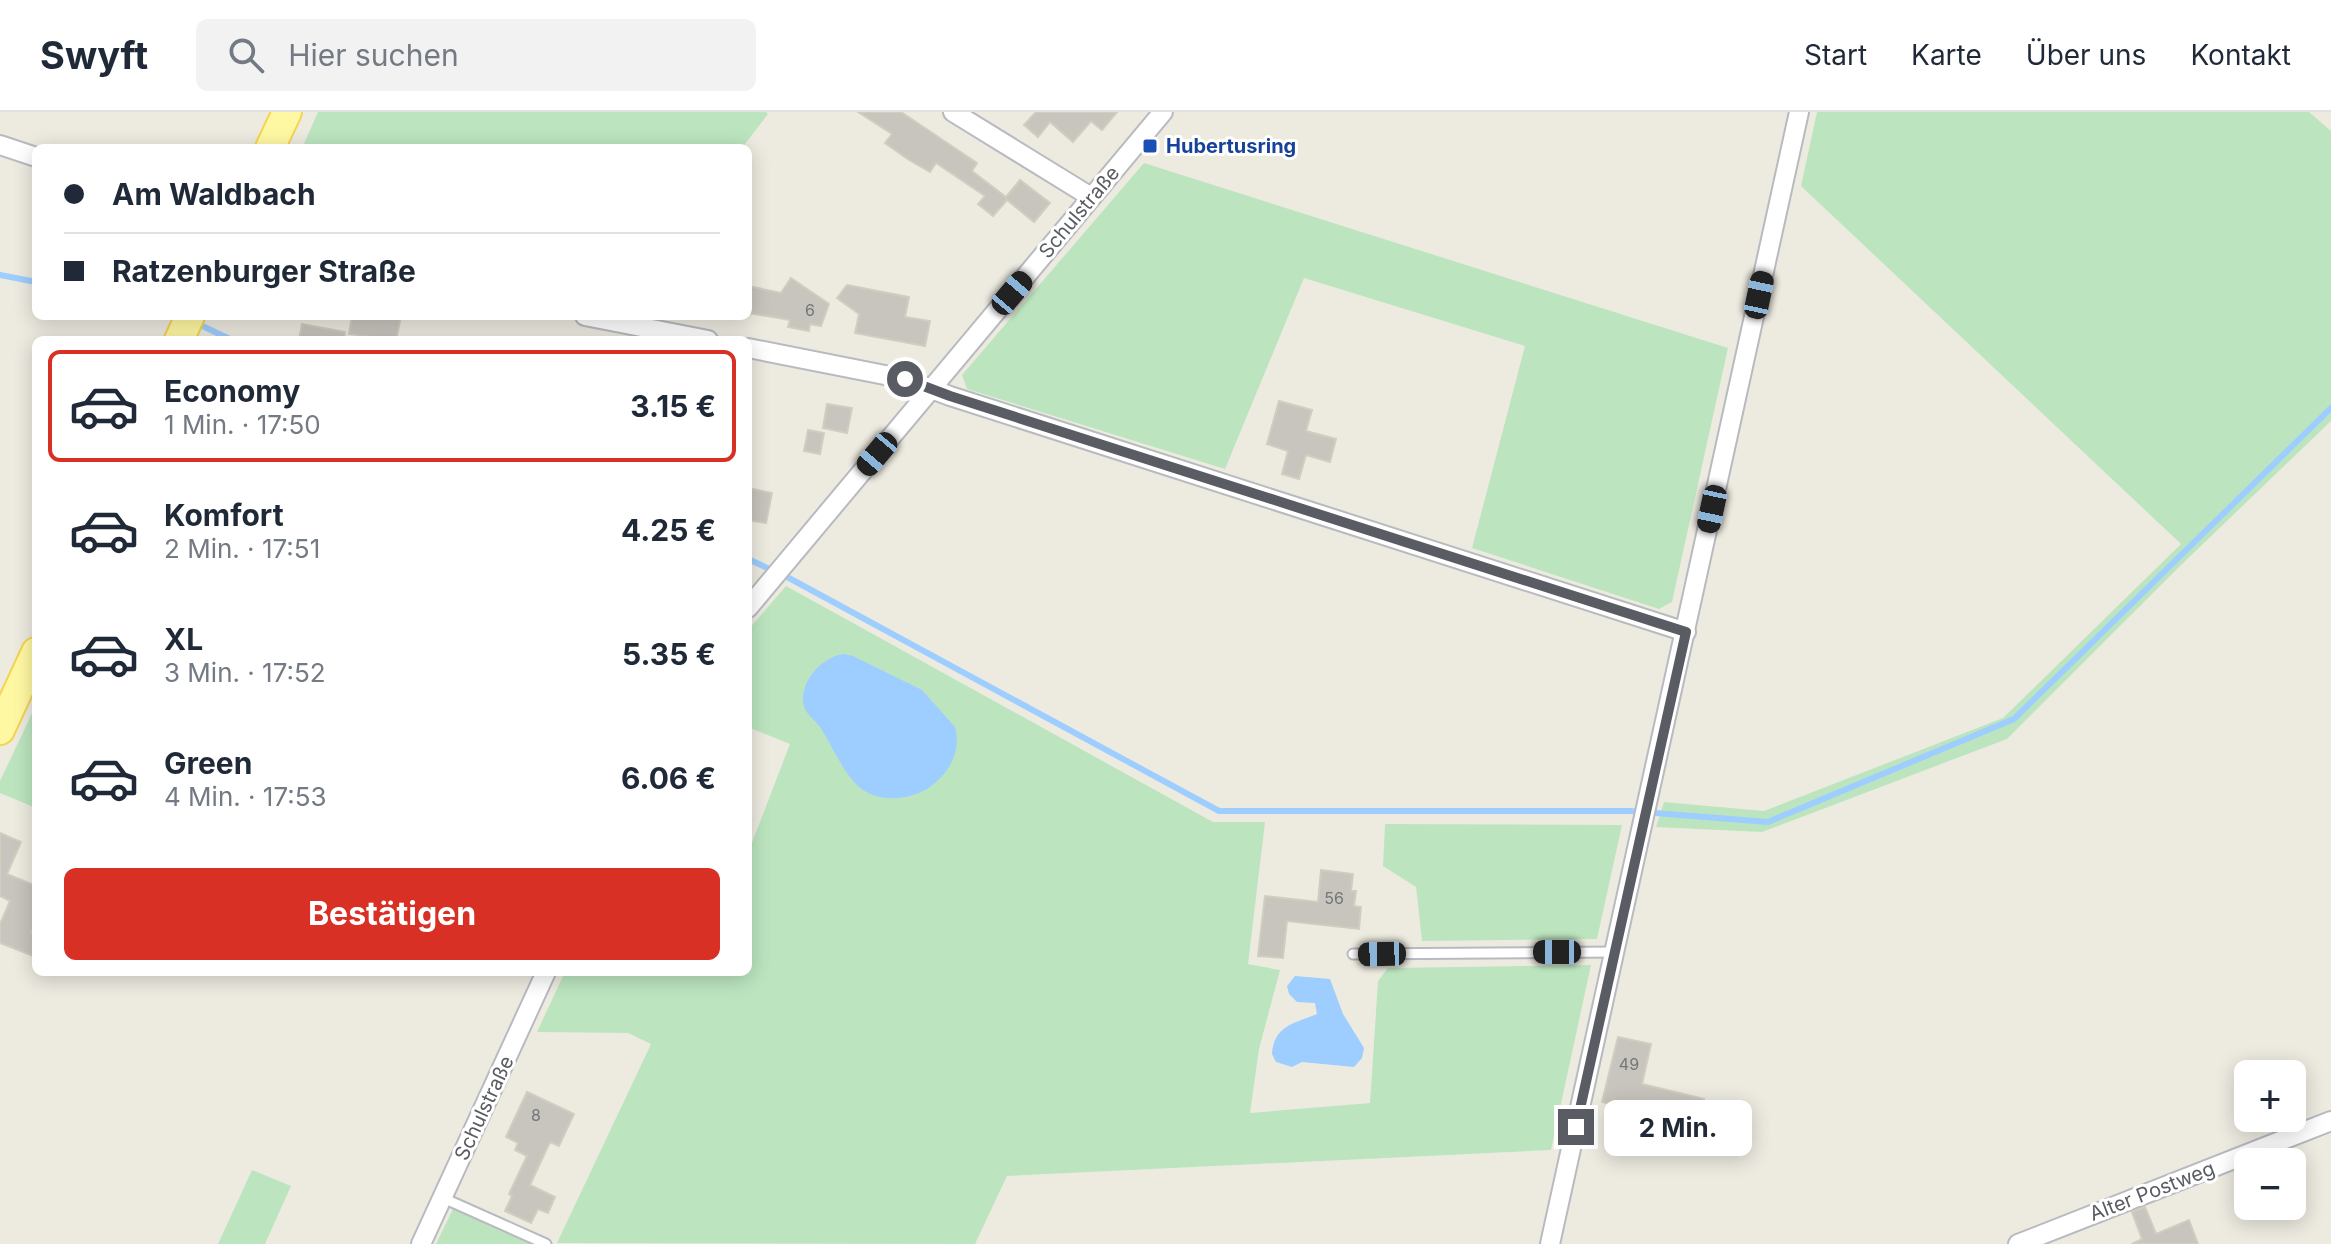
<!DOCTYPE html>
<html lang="de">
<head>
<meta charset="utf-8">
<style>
  body { margin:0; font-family:Inter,sans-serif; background:#f2f2f3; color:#1f2937; height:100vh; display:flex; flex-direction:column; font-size:30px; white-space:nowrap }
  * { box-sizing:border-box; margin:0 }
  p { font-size:26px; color:#747a83 }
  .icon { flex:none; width:44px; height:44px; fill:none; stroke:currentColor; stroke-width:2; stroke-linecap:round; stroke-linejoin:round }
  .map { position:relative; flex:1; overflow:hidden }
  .sheet { position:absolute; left:32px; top:224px; width:720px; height:640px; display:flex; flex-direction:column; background:#fff; border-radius:12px; box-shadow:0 4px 20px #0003 }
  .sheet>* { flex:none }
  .hud { position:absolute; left:32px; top:32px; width:720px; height:176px; border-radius:12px; box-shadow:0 4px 20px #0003; display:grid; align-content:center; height:176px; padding:0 32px; background:#fff }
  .controls { position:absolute; left:2234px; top:948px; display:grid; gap:16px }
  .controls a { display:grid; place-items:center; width:72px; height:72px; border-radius:12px; background:#fff; box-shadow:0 4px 20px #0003; font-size:40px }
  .end { position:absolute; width:36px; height:36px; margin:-18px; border:10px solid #595c62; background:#fff; box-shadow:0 0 0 4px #fff }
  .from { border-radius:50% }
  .bubble { position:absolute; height:56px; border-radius:12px; background:#fff; box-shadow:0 4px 20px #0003; font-size:26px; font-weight:700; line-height:56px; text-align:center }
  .car { position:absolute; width:24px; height:48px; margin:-24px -12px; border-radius:10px; box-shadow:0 0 6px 2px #0007; background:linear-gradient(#222 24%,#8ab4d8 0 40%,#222 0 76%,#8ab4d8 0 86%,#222 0) }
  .hud b { display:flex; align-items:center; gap:28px; height:76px; font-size:30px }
  .hud b+b { border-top:2px solid #e0e1e3 }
  .hud i { width:20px; height:20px; background:#1f2937 }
  ul { padding:14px 0 0; list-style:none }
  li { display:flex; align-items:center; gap:24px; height:112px; margin:0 16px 12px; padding:0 16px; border:4px solid transparent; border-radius:12px }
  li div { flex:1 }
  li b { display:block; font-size:30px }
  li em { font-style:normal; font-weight:700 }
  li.on { border-color:#d93025 }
  li>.icon { width:72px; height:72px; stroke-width:1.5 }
  .cta { display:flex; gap:16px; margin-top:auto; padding:16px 32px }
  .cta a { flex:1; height:92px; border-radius:12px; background:#d93025; color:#fff; font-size:32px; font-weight:700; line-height:92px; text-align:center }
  header { display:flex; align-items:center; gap:48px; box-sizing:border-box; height:112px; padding:0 40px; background:#fff; border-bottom:2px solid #e0e1e3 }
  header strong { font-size:38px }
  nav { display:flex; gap:44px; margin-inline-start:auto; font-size:28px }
  .search { width:560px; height:72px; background:#f2f2f3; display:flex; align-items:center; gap:20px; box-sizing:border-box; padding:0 28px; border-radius:12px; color:#747a83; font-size:30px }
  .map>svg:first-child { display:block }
  .green { fill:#bce5bf }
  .water { fill:#9ecdff }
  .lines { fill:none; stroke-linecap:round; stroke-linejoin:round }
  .stream { stroke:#9ecdff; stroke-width:6 }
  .building { fill:#c7c5bd; stroke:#d1cdbf; stroke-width:2 }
  .service-casing { stroke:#b8bac0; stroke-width:13 }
  .minor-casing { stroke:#b8bac0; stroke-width:22 }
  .primary-casing { stroke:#f4d452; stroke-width:32 }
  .service { stroke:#fff; stroke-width:9 }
  .minor { stroke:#fff; stroke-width:18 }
  .primary { stroke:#fff8a3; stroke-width:28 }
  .route { stroke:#595c62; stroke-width:10 }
  .transit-dot { fill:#1a4fb4; stroke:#fff; stroke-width:3 }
  .labels { text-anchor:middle; stroke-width:6; stroke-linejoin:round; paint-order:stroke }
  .number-label { font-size:16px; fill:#747679 }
  .transit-label { font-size:20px; font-weight:bold; fill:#164399; stroke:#fff; text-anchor:start }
  .street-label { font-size:20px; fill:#595c62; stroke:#fff }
</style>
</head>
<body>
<header>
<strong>Swyft</strong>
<div class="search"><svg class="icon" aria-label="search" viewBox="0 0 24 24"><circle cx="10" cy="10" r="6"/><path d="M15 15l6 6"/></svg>Hier suchen</div>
<nav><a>Start</a><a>Karte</a><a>Über uns</a><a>Kontakt</a></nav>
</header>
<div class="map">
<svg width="2331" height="1132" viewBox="0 0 2331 1132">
  <rect width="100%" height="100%" fill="#edebe0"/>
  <g class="green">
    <polygon points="318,0 766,0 768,2 742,36 302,36"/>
    <polygon points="1817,0 2309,0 2331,19 2331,309 2180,454 2007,627 1762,720 1656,715 1664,690 1764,699 2003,606 2181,432 1801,74"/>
    <polygon points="1144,51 1728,236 1672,490 1659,497 1472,436 1525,234 1304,166 1225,357 967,277 962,263"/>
    <polygon points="786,474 1213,710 1265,710 1248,852 1280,858 1259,937 1250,1001 1370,991 1378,869 1388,856 1591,853 1551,1038 1007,1064 975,1132 557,1131 651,932 628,921 537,920 565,860 748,860 748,741 790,632 748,615 748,518"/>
    <polygon points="36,593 36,696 0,681 0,669"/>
    <polygon points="1385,712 1622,713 1597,827 1422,829 1416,775 1383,754"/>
    <polygon points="252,1058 291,1074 265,1132 218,1132"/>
    <polygon points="453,1097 531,1132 436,1132"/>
  </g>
  <g class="water">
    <path d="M844 542 853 544 922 578 955 615C961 636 952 656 936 670 916 689 877 693 857 673 841 657 832 633 820 615 814 607 804 601 803 590 801 567 824 544 844 542Z"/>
    <path d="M1295 864 1330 867 1343 902 1364 936 1362 946 1354 955 1302 950 1292 955 1276 950 1272 942C1274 912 1297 911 1317 902L1315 891 1297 890 1289 882 1287 874Z"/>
  </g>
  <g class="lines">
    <g class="stream">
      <polyline points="0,163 36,170"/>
      <polyline points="196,211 232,228"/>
      <polyline points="748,447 789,466 1219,699 1630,699 1768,710 2014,607 2331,296"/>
    </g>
  </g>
  <g class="building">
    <polygon points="858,0 901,0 977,51 972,59 1006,85 1020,68 1050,91 1034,110 1007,88 993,104 978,92 985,84 936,51 930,60 909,48 885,31 892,22"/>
    <polygon points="1036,0 1117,0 1102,18 1091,9 1073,30 1050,10 1038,25 1024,13"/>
    <polygon points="791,166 829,192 821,214 810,212 809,219 788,215 790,208 748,201 748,174 781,181"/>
    <polygon points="847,173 909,185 905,205 930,209 925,234 855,221 859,202 837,186"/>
    <polygon points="352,204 401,204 396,228 349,222"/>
    <polygon points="302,212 345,220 344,228 299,228"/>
    <polygon points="1279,289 1312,298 1306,319 1336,327 1330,350 1306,343 1299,367 1282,362 1288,339 1267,332"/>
    <polygon points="827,292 852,296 847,321 823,316"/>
    <polygon points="808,318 824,321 820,342 804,339"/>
    <polygon points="748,376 772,381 766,411 748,408"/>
    <polygon points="0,721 21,730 7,762 36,774 36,809 31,821 36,824 36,845 0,831 0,812 10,789 0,784"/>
    <polygon points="1321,758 1353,762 1351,779 1356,779 1354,794 1361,795 1359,817 1287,809 1283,846 1258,844 1265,784 1318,790"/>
    <polygon points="1618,925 1651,932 1642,972 1704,987 1698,1012 1602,990"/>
    <polygon points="527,980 574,1002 559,1034 550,1030 530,1073 555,1085 548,1101 538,1097 531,1111 505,1099 512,1084 509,1082 527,1044 515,1038 518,1031 506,1025"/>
    <polygon points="2145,1095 2156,1122 2189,1108 2198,1132 2132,1132 2142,1127 2132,1100"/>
  </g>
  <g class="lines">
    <defs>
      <g id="service">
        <polyline points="1353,842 1615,840"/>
        <polyline points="443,1086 546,1132"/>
      </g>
      <g id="minor">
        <polyline points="953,0 1091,85"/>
        <polyline points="0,33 36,45"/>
        <polyline points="585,204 708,228"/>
        <polyline points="748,236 905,267 950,284 1686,520"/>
        <polyline points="748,496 1163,0"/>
        <polyline points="421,1132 546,860"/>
        <polyline points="1550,1132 1799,0"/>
        <polyline points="2018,1132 2331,1009"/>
      </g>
      <g id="primary">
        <polyline points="270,36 287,0"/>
        <polyline points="179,228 190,204"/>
        <polyline points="0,618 36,540"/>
      </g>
    </defs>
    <use href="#service" class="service-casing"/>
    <use href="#minor" class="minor-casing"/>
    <use href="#primary" class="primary-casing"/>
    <use href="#service" class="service"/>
    <use href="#minor" class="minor"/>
    <use href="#primary" class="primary"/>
  </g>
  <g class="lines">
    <polyline class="route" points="905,267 950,284 1686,520 1576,1015"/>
  </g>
  <rect class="transit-dot" x="1142" y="26" width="16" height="16" rx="4"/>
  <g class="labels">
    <g class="number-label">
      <text x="810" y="204">6</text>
      <text x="1334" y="792">56</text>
      <text x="1629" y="958">49</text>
      <text x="536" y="1009">8</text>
    </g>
    <g class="transit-label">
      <text x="1166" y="41">Hubertusring</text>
    </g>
    <g class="street-label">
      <text transform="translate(1079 100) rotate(-50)" y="7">Schulstraße</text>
      <text transform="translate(484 996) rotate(-65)" y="7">Schulstraße</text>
      <text transform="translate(2152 1079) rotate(-21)" y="7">Alter Postweg</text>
    </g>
  </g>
</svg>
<div class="controls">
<a>+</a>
<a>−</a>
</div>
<i class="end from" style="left:905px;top:267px"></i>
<i class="end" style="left:1576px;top:1015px"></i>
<div class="bubble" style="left:1604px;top:988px;width:148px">2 Min.</div>
<i class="car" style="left:1012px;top:181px;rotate:40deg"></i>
<i class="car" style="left:1759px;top:183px;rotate:12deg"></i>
<i class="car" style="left:877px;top:342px;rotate:220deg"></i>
<i class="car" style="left:1712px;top:397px;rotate:192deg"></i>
<i class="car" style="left:1557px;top:840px;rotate:270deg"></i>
<i class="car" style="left:1382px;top:842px;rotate:269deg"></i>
<div class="hud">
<b><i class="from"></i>Am Waldbach</b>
<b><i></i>Ratzenburger Straße</b>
</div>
<section class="sheet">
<ul>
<li class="on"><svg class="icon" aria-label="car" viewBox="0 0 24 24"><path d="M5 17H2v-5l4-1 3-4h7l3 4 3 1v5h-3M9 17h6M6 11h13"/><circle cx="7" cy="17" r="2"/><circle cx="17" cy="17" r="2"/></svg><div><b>Economy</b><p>1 Min. · 17:50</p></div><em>3.15 €</em></li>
<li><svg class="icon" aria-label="car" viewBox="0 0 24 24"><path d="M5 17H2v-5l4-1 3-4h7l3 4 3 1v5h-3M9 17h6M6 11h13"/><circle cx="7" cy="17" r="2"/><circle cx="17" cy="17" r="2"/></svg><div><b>Komfort</b><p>2 Min. · 17:51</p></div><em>4.25 €</em></li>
<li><svg class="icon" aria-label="car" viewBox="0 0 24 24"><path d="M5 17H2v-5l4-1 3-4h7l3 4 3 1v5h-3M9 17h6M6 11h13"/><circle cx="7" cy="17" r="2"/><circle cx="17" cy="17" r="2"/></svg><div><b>XL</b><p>3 Min. · 17:52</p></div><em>5.35 €</em></li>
<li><svg class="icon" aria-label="car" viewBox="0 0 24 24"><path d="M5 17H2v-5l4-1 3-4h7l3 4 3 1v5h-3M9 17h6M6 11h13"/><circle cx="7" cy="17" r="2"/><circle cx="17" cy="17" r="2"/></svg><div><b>Green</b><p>4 Min. · 17:53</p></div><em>6.06 €</em></li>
</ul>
<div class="cta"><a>Bestätigen</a></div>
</section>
</div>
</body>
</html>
